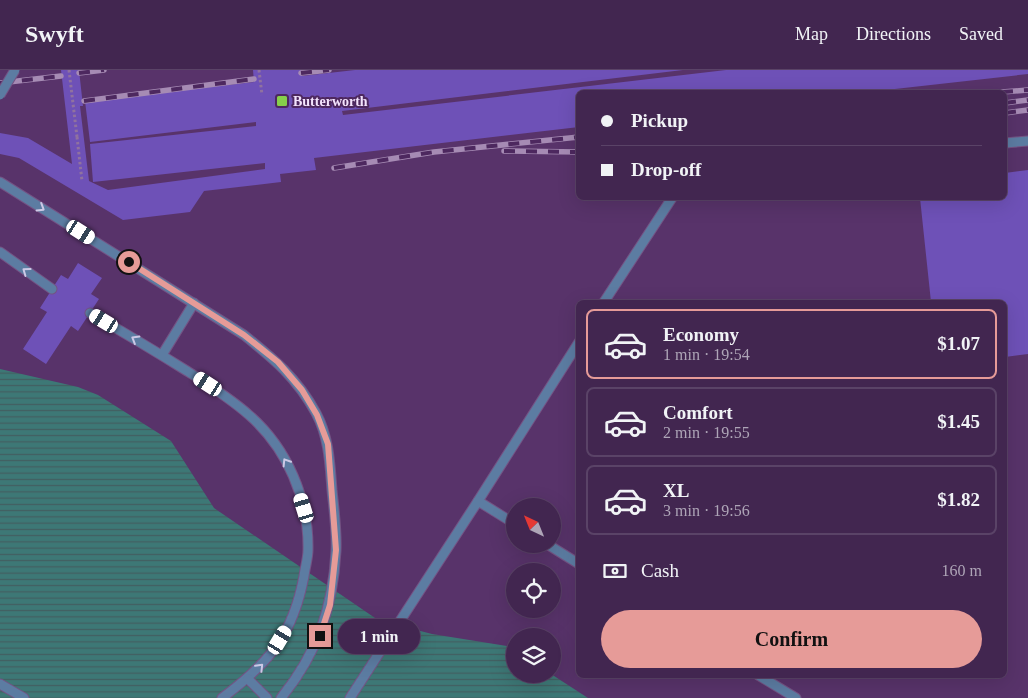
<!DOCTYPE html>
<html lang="en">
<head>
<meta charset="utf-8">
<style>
  body { margin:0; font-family:Georgia,serif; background:#4c325a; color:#f1f3f6; height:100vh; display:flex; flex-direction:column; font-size:19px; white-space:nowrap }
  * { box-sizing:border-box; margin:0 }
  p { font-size:16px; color:#aea5b7 }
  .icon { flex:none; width:28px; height:28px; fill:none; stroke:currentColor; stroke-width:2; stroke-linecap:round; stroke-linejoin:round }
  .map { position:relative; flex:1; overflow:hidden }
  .drawer { position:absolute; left:576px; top:230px; width:431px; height:378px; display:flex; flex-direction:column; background:#422650; border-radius:8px; box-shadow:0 5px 20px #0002,0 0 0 1px #5a4367 }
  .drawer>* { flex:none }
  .guide { position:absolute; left:576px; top:20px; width:431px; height:110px; border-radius:8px; box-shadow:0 5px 20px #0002,0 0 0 1px #5a4367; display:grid; align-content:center; height:110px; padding:0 25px; background:#422650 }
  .needle { width:32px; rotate:317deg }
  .buttons { position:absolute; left:506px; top:428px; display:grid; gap:10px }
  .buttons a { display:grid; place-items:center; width:55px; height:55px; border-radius:50%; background:#422650; box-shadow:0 5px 20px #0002,0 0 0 1px #5a4367; font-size:25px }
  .end { position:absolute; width:22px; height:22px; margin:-11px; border:6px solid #e69b98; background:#111; box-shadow:0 0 0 2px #111 }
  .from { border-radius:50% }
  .bubble { position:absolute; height:35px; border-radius:18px; background:#422650; box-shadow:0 5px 20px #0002,0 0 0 1px #5a4367; font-size:16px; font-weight:600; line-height:35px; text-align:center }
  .car { position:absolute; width:15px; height:30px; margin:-15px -8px; border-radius:6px; box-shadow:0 0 4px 1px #0007; background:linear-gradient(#fff 24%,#345 0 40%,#fff 0 76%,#345 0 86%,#fff 0) }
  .guide b { display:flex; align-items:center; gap:18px; height:48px; font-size:19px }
  .guide b+b { border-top:1px solid #5a4367 }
  .guide i { width:12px; height:12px; background:#f1f3f6 }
  ul { padding:9px 0 0; list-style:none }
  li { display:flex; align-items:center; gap:15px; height:70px; margin:0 10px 8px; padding:0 15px; border:2px solid #5a4367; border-radius:8px }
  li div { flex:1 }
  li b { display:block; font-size:19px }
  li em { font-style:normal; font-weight:600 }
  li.selected { border-color:#e69b98 }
  li>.icon { width:45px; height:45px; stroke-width:1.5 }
  .pay { display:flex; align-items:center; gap:12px; height:55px; padding:0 25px; font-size:19px }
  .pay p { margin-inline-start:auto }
  .cta { display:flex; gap:10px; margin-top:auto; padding:10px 25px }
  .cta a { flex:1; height:58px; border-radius:30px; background:#e69b98; color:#111; font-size:20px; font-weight:600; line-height:58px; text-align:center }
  header { display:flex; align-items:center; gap:30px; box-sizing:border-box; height:70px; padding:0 25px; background:#422650; border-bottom:1px solid #5a4367 }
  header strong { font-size:24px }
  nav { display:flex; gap:28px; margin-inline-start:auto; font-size:18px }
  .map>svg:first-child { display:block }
  .water { fill:url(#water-rules) }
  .building { fill:#6e51b7 }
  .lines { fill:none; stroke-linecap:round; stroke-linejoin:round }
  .service-casing { stroke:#745384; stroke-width:11 }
  .path { stroke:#90729f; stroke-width:3; stroke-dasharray:2.5 2.5; stroke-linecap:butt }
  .service { stroke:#5c7ca2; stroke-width:9 }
  .rail-casing { stroke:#a68bb4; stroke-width:5.5 }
  .rail { stroke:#4d285f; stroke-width:4; stroke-dasharray:11; stroke-linecap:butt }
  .service-bridge-casing { stroke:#745384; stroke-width:11; stroke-linecap:butt }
  .path-bridge { stroke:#90729f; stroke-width:3; stroke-dasharray:2.5 2.5; stroke-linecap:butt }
  .service-bridge { stroke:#5c7ca2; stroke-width:9 }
  .oneway { stroke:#cdc9e6 }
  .route { stroke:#e69b98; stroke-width:6 }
  .poi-dot { fill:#86cf4b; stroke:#4d285f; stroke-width:2 }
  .labels { text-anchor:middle; stroke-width:4; stroke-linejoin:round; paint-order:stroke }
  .poi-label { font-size:14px; font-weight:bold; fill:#f3e3fd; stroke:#4d285f; text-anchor:start }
</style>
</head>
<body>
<header>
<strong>Swyft</strong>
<nav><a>Map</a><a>Directions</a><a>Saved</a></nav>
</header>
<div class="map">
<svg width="1028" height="628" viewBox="0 0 1028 628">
  <defs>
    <pattern id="water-rules" width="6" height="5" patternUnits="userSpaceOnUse" patternTransform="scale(1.25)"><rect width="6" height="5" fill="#3d7876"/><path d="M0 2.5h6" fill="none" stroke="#435e61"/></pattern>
  </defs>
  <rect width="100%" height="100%" fill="#58336a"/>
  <polygon class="water" points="0,299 78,317 98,325 171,371 214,438 378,550 432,564 513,577 515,578 515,604 551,604 588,628 0,628"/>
  <g class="building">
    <polygon points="61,0 79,0 83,36 80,36 89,111 108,120 265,99 265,93 93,112 90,74 256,56 256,52 90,72 85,31 254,12 253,0 301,0 302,6 355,0 683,0 342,41 343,45 726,0 1028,0 1028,4 868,22 579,22 579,57 314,88 316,100 280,104 281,112 204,121 190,142 123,150 19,88 0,84 0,63 28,68 72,94"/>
    <polygon points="1028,100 1028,284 1005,287 1005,232 931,232 920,128 1005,128 1005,103"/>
    <polygon points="78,193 102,208 91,224 99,229 78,261 71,256 46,294 23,279 47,242 40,238 61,205 68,209"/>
  </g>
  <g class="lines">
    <defs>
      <g id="service">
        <polyline points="1005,73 1028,71"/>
        <path d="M0 112 244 265C274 289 297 308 316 343 329 367 330 394 332 420 334 440 337 461 336 481 333 538 317 584 281 628"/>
        <polyline points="0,182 52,219"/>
        <polyline points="604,232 672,128"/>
        <path d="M90 243C123 262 155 281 187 301 209 315 230 328 249 345 287 378 309 429 308 480 308 488 305 498 304 506 293 565 269 593 222 628"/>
        <polyline points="162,285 194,233"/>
        <polyline points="478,431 579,272"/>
        <polyline points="547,474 579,494"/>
        <polyline points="758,605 796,628"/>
        <polyline points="248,609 267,628"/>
        <polyline points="0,614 24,628"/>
        <polyline points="350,628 478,431 515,454"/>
      </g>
    </defs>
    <use href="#service" class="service-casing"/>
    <polyline class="path" points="77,67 82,111"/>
    <use href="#service" class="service"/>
    <defs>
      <g id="rail">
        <polyline points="79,3 104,0"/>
        <polyline points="301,3 329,0"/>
        <polyline points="0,13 61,6"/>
        <polyline points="1002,22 1028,20"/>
        <polyline points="84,31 254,9"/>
        <polyline points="1005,33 1028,30"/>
        <polyline points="1005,43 1028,40"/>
        <polyline points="504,81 579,82"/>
        <polyline points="334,98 434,82 579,67"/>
      </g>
    </defs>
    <use href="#rail" class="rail-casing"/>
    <use href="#rail" class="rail"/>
    <defs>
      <polyline id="service-bridge" points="0,25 15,0"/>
    </defs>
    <use href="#service-bridge" class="service-bridge-casing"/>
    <g class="path-bridge">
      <polyline points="69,0 77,67"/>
      <polyline points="259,0 262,25"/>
    </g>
    <use href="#service-bridge" class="service-bridge"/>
  </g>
  <defs><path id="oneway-chevron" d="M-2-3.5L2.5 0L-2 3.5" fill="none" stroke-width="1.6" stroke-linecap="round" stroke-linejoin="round" transform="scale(1.25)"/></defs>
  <g class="oneway">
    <use href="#oneway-chevron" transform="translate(41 138) rotate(32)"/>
    <use href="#oneway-chevron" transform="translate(26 201) rotate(-144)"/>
    <use href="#oneway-chevron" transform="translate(135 269) rotate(-149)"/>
    <use href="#oneway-chevron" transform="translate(286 392) rotate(-122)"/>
    <use href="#oneway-chevron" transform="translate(260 597) rotate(-46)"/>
  </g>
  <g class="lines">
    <polyline class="route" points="129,192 244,265 278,292 302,320 317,345 328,374 336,480 330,535 320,566"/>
  </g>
  <rect class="poi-dot" x="276" y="25" width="12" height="12" rx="2.5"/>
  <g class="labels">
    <g class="poi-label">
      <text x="293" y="36">Butterworth</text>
    </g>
  </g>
</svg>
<div class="buttons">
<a><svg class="needle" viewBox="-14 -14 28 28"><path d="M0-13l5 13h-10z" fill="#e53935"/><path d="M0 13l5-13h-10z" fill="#aea5b7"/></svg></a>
<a><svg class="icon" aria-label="locate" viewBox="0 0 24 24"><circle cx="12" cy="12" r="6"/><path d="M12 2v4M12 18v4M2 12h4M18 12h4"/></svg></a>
<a><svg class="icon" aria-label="layers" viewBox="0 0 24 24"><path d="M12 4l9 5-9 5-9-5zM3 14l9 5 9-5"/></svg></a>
</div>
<i class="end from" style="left:129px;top:192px"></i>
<i class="end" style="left:320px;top:566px"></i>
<div class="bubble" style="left:338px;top:549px;width:82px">1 min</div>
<i class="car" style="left:81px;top:162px;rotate:122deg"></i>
<i class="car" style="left:104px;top:251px;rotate:301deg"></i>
<i class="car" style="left:208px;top:314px;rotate:303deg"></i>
<i class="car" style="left:304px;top:438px;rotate:343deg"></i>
<i class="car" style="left:280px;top:570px;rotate:31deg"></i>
<div class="guide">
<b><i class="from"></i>Pickup</b>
<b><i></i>Drop-off</b>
</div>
<section class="drawer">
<ul>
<li class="selected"><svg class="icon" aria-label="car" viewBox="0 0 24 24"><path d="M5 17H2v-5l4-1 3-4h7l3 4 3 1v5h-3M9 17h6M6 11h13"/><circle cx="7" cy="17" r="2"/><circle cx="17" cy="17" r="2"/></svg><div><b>Economy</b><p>1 min · 19:54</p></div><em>$1.07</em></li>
<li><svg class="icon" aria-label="car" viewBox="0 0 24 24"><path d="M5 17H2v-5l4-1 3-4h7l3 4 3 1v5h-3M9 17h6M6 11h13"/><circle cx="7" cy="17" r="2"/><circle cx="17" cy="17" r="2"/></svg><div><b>Comfort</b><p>2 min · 19:55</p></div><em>$1.45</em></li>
<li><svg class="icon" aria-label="car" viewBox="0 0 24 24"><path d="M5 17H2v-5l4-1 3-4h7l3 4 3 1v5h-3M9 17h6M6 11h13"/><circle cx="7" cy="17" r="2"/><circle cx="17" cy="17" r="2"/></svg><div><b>XL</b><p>3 min · 19:56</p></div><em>$1.82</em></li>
</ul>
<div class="pay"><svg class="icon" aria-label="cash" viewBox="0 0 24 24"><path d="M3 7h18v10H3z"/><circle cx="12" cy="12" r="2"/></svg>Cash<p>160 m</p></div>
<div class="cta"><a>Confirm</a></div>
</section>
</div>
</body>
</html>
